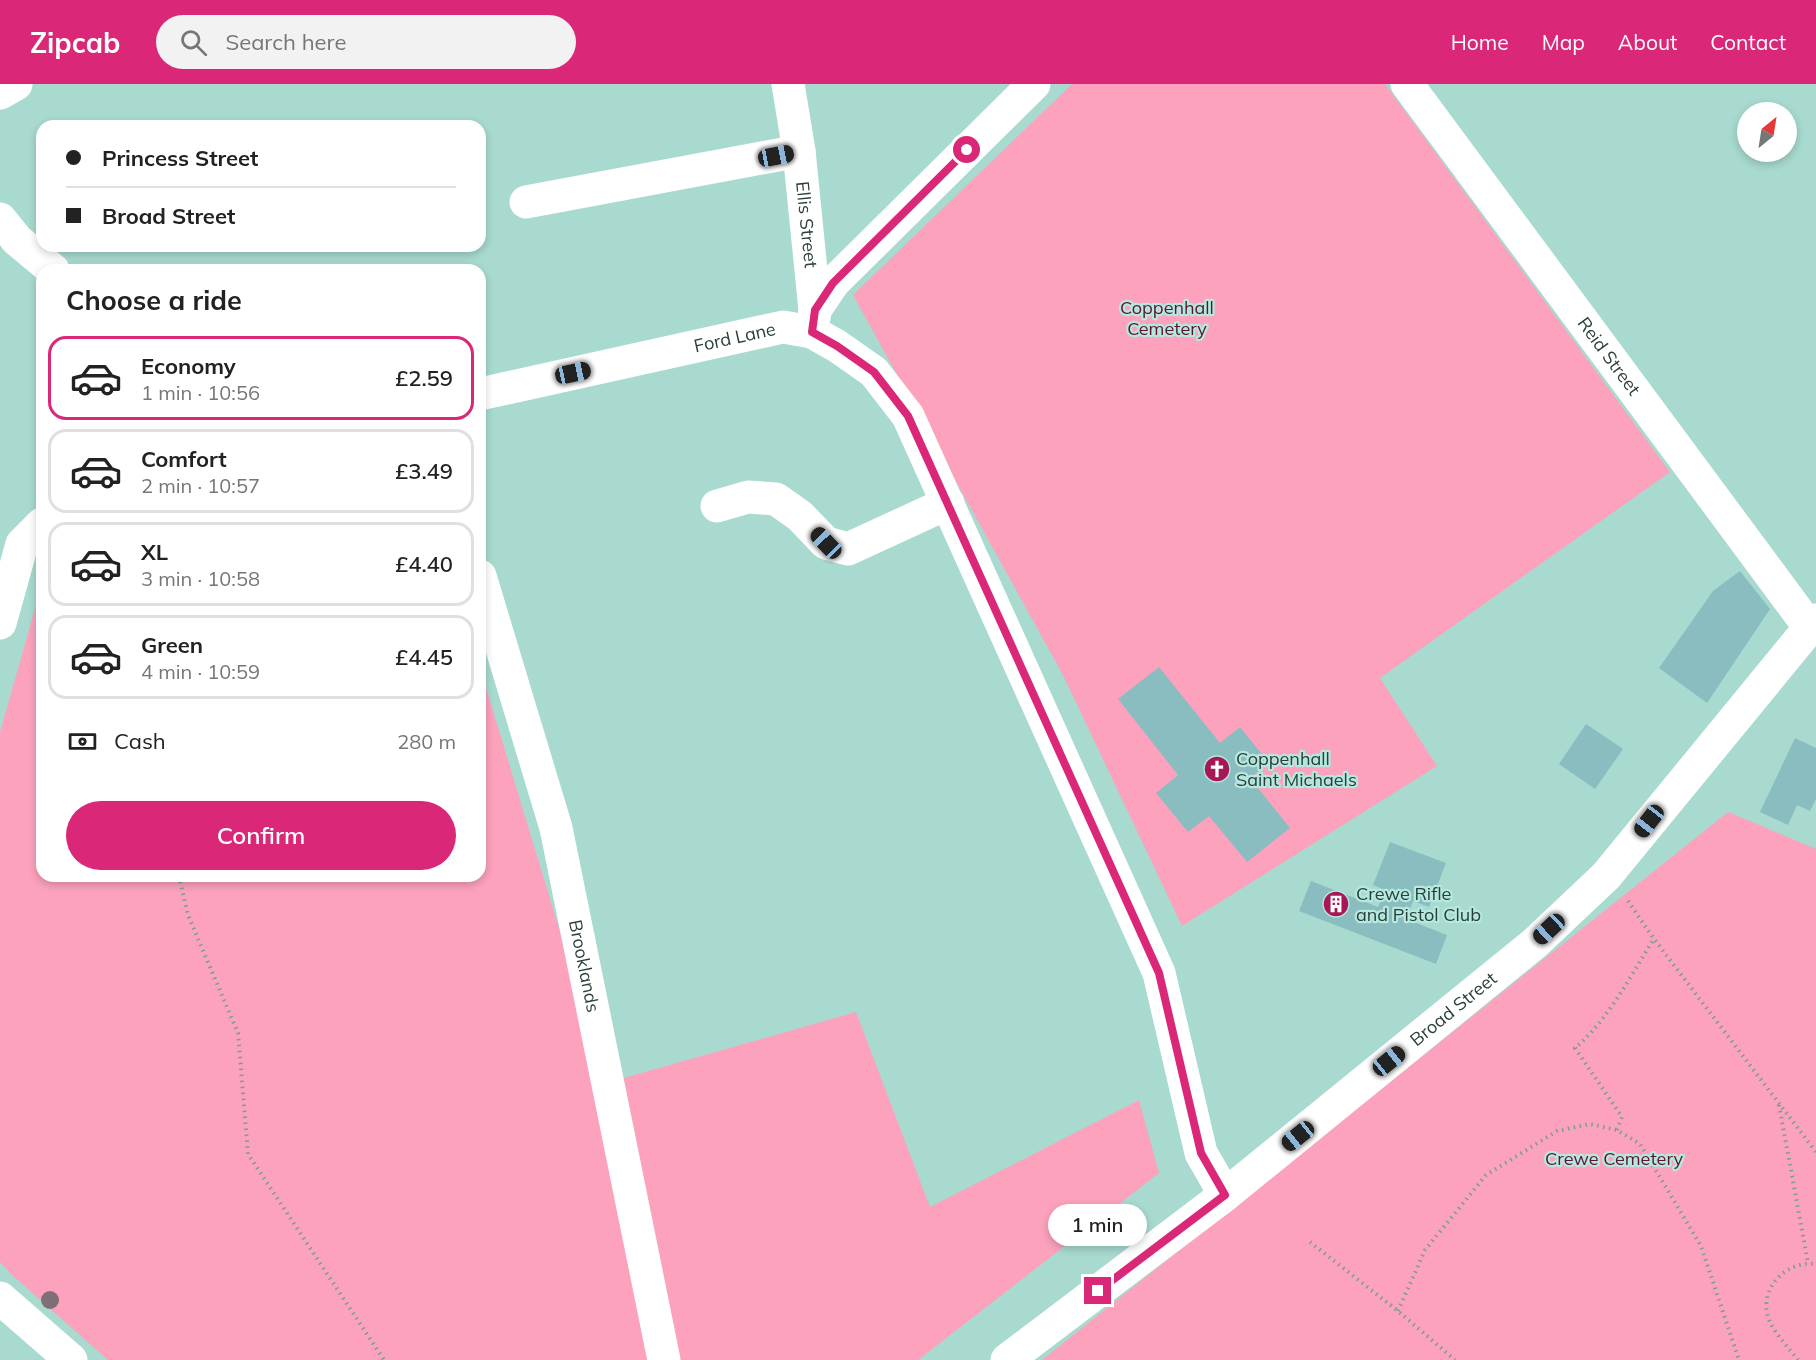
<!DOCTYPE html>
<html lang="en">
<head>
<meta charset="utf-8">
<style>
  body { margin:0; font-family:Mulish,sans-serif; background:#f2f2f2; color:#222; height:100vh; display:flex; flex-direction:column; font-size:22px; white-space:nowrap }
  * { box-sizing:border-box; margin:0 }
  p { font-size:20px; color:#767676 }
  .icon { flex:none; width:33px; height:33px; fill:none; stroke:currentColor; stroke-width:2; stroke-linecap:round; stroke-linejoin:round }
  .map { position:relative; flex:1; overflow:hidden }
  .details { position:absolute; left:36px; top:180px; width:450px; height:618px; display:flex; flex-direction:column; background:#fff; border-radius:18px; box-shadow:0 3px 9px #0003 }
  .details>* { flex:none }
  .guide { position:absolute; left:36px; top:36px; width:450px; height:132px; border-radius:18px; box-shadow:0 3px 9px #0003; display:grid; align-content:center; height:132px; padding:0 30px; background:#fff }
  .needle { width:39px; rotate:30deg }
  .fabs { position:absolute; left:1737px; top:18px; display:grid; gap:12px }
  .fabs a { display:grid; place-items:center; width:60px; height:60px; border-radius:50%; background:#fff; box-shadow:0 3px 9px #0003; font-size:30px }
  .end { position:absolute; width:27px; height:27px; margin:-14px; border:8px solid #db2777; background:#fff; box-shadow:0 0 0 3px #fff }
  .from { border-radius:50% }
  .bubble { position:absolute; height:42px; border-radius:21px; background:#fff; box-shadow:0 3px 9px #0003; font-size:20px; font-weight:600; line-height:42px; text-align:center }
  .car { position:absolute; width:18px; height:36px; margin:-18px -9px; border-radius:8px; box-shadow:0 0 4px 2px #0007; background:linear-gradient(#222 24%,#8ab4d8 0 40%,#222 0 76%,#8ab4d8 0 86%,#222 0) }
  .guide b { display:flex; align-items:center; gap:21px; height:57px; font-size:22px }
  .guide b+b { border-top:2px solid #e0e0e0 }
  .guide i { width:15px; height:15px; background:#222 }
  ul { padding:0; list-style:none }
  li { display:flex; align-items:center; gap:18px; height:84px; margin:0 12px 9px; padding:0 18px; border:3px solid #e0e0e0; border-radius:18px }
  li div { flex:1 }
  li b { display:block; font-size:22px }
  li em { font-style:normal; font-weight:600 }
  li.on { border-color:#db2777 }
  li>.icon { width:54px; height:54px; stroke-width:1.5 }
  h2 { padding:0 30px; font-size:27px; line-height:72px }
  .pay { display:flex; align-items:center; gap:15px; height:66px; padding:0 30px; font-size:22px }
  .pay p { margin-inline-start:auto }
  .cta { display:flex; gap:12px; margin-top:auto; padding:12px 30px }
  .cta a { flex:1; height:69px; border-radius:36px; background:#db2777; color:#fff; font-size:24px; font-weight:600; line-height:69px; text-align:center }
  header { display:flex; align-items:center; gap:36px; box-sizing:border-box; height:84px; padding:0 30px; background:#db2777; color:#fff }
  header strong { font-size:28px }
  nav { display:flex; gap:33px; margin-inline-start:auto; font-size:21px }
  .search { width:420px; height:54px; background:#f2f2f2; display:flex; align-items:center; gap:15px; box-sizing:border-box; padding:0 21px; border-radius:33px; color:#767676; font-size:22px }
  .map>svg:first-child { display:block }
  .green { fill:#fca2bc }
  .building { fill:#8abdc0 }
  .lines { fill:none; stroke-linecap:round; stroke-linejoin:round }
  .path { stroke:#789e96; stroke-width:4; stroke-dasharray:1.5 4.5; stroke-linecap:butt }
  .minor { stroke:#fff; stroke-width:33 }
  .tree { fill:#7e6e78 }
  .route { stroke:#db2777; stroke-width:8 }
  .labels { text-anchor:middle; stroke-width:4.5; stroke-linejoin:round; paint-order:stroke }
  .street-label { font-size:18px; fill:#2a3e3a; stroke:#b5e8de }
  .park-label { font-size:18px; fill:#5b1530; stroke:#b5e8de }
  .poi-label { font-size:18px; fill:#2a3e3a; stroke:#b5e8de; text-anchor:start }
</style>
</head>
<body>
<header>
<strong>Zipcab</strong>
<div class="search"><svg class="icon" aria-label="search" viewBox="0 0 24 24"><circle cx="10" cy="10" r="6"/><path d="M15 15l6 6"/></svg>Search here</div>
<nav><a>Home</a><a>Map</a><a>About</a><a>Contact</a></nav>
</header>
<div class="map">
<svg width="1816" height="1276" viewBox="0 0 1816 1276">
  <rect width="100%" height="100%" fill="#a8dad0"/>
  <g class="green">
    <polygon points="1072,0 1385,0 1670,388 1380,594 1437,682 1182,842 1063,591 853,211"/>
    <polygon points="42,515 42,792 480,792 480,584 606,999 856,928 930,1123 1139,1016 1159,1089 918,1276 108,1276 12,1191 0,1178 0,648 35,525"/>
    <polygon points="1728,728 1816,765 1816,1276 1042,1276"/>
  </g>
  <g class="building">
    <polygon points="1740,487 1770,525 1707,619 1659,584 1713,507"/>
    <polygon points="1159,583 1220,659 1240,643 1269,679 1250,694 1290,744 1247,778 1209,732 1188,748 1156,709 1178,691 1118,615"/>
    <polygon points="1586,640 1623,665 1595,705 1559,680"/>
    <polygon points="1795,654 1816,664 1816,715 1810,727 1797,721 1788,741 1760,728"/>
    <polygon points="1390,758 1446,779 1429,823 1413,817 1406,835 1447,851 1436,880 1299,827 1311,797 1378,823 1385,806 1373,801"/>
  </g>
  <g class="lines">
    <g class="path">
      <polyline points="179,792 188,831 238,949 248,1070 384,1276"/>
      <polyline points="1628,817 1654,855 1816,1068"/>
      <polyline points="1779,1021 1808,1179"/>
      <path d="M1617 1046 1622 1033 1575 964C1609 935 1630 892 1654 855"/>
      <polyline points="1310,1158 1398,1227 1455,1276"/>
      <polyline points="1398,1227 1425,1166 1486,1091 1557,1047 1590,1040 1617,1046 1640,1060 1701,1162 1739,1276"/>
      <path d="M1798 1276C1789 1264 1776 1251 1770 1238 1756 1207 1785 1176 1816 1180"/>
    </g>
    <g class="minor">
      <path id="s1" d="M788 0 799 67 815 226 814 234"/>
      <path id="s2" d="M1407 0 1810 544"/>
      <polyline points="0,9 16,0"/>
      <polyline points="526,118 799,67"/>
      <polyline points="0,135 17,156 53,186"/>
      <polyline points="815,226 833,199 1034,0"/>
      <path id="s3" d="M480 310 783 243 812 248 837 262 874 288 908 332 1159 889 1201 1069 1225 1111"/>
      <polyline points="717,422 748,413 776,415 800,432 826,459 848,465 948,419"/>
      <path id="s4" d="M480 492 556 744 664 1276"/>
      <polyline points="0,539 22,460 42,440"/>
      <polyline points="0,1214 71,1276"/>
      <path id="s5" d="M1007 1276 1225 1111 1535 859 1606 792 1816 536"/>
    </g>
  </g>
  <circle class="tree" cx="50" cy="1216" r="9"/>
  <g class="lines">
    <polyline class="route" points="967,66 833,199 815,226 812,248 837,262 874,288 908,332 1159,889 1201,1069 1225,1111 1098,1207"/>
  </g>
  <defs>
    <symbol id="church-disc" viewBox="-11 -11 22 22"><circle r="9.5" fill="#a71756" stroke="#b5e8de"/><path d="M-1.2-6h2.4v3.5h3.3v2.4h-3.3V6h-2.4V-.1h-3.3v-2.4h3.3Z" fill="#fff"/></symbol>
    <symbol id="building-disc" viewBox="-11 -11 22 22"><circle r="9.5" fill="#a71756" stroke="#b5e8de"/><path d="M-4-6H4V6H1V3H-1V6H-4ZM-2.5-4.3h1.7v1.8h-1.7ZM.8-4.3h1.7v1.8H.8ZM-2.5-1h1.7V.8h-1.7ZM.8-1h1.7V.8H.8Z" fill="#fff"/></symbol>
  </defs>
  <g fill-rule="evenodd">
    <use href="#church-disc" x="1202" y="670" width="30" height="30"/>
    <use href="#building-disc" x="1321" y="805" width="30" height="30"/>
  </g>
  <g class="labels">
    <g class="street-label">
      <text dy="6" stroke="none"><textPath href="#s1" startOffset="142">Ellis Street</textPath></text>
      <text dy="6" stroke="none"><textPath href="#s3" startOffset="261">Ford Lane</textPath></text>
      <text dy="6" stroke="none"><textPath href="#s2" startOffset="339">Reid Street</textPath></text>
      <text dy="6" stroke="none"><textPath href="#s4" startOffset="404">Brooklands</textPath></text>
      <text dy="6" stroke="none"><textPath href="#s5" startOffset="568">Broad Street</textPath></text>
    </g>
    <g class="park-label">
      <text x="1167" y="230">Coppenhall<tspan x="1167" dy="21">Cemetery</tspan></text>
      <text x="1614" y="1081">Crewe Cemetery</text>
    </g>
    <g class="poi-label">
      <text x="1236" y="681">Coppenhall<tspan x="1236" dy="21">Saint Michaels</tspan></text>
      <text x="1356" y="816">Crewe Rifle<tspan x="1356" dy="21">and Pistol Club</tspan></text>
    </g>
  </g>
</svg>
<div class="fabs">
<a><svg class="needle" viewBox="-14 -14 28 28"><path d="M0-13l5 13h-10z" fill="#e53935"/><path d="M0 13l5-13h-10z" fill="#767676"/></svg></a>
</div>
<i class="end from" style="left:967px;top:66px"></i>
<i class="end" style="left:1098px;top:1207px"></i>
<div class="bubble" style="left:1048px;top:1120px;width:99px">1 min</div>
<i class="car" style="left:776px;top:72px;rotate:79deg"></i>
<i class="car" style="left:573px;top:289px;rotate:78deg"></i>
<i class="car" style="left:826px;top:459px;rotate:316deg"></i>
<i class="car" style="left:1649px;top:737px;rotate:218deg"></i>
<i class="car" style="left:1549px;top:845px;rotate:227deg"></i>
<i class="car" style="left:1389px;top:977px;rotate:51deg"></i>
<i class="car" style="left:1298px;top:1052px;rotate:231deg"></i>
<div class="guide">
<b><i class="from"></i>Princess Street</b>
<b><i></i>Broad Street</b>
</div>
<section class="details">
<h2>Choose a ride</h2>
<ul>
<li class="on"><svg class="icon" aria-label="car" viewBox="0 0 24 24"><path d="M5 17H2v-5l4-1 3-4h7l3 4 3 1v5h-3M9 17h6M6 11h13"/><circle cx="7" cy="17" r="2"/><circle cx="17" cy="17" r="2"/></svg><div><b>Economy</b><p>1 min · 10:56</p></div><em>£2.59</em></li>
<li><svg class="icon" aria-label="car" viewBox="0 0 24 24"><path d="M5 17H2v-5l4-1 3-4h7l3 4 3 1v5h-3M9 17h6M6 11h13"/><circle cx="7" cy="17" r="2"/><circle cx="17" cy="17" r="2"/></svg><div><b>Comfort</b><p>2 min · 10:57</p></div><em>£3.49</em></li>
<li><svg class="icon" aria-label="car" viewBox="0 0 24 24"><path d="M5 17H2v-5l4-1 3-4h7l3 4 3 1v5h-3M9 17h6M6 11h13"/><circle cx="7" cy="17" r="2"/><circle cx="17" cy="17" r="2"/></svg><div><b>XL</b><p>3 min · 10:58</p></div><em>£4.40</em></li>
<li><svg class="icon" aria-label="car" viewBox="0 0 24 24"><path d="M5 17H2v-5l4-1 3-4h7l3 4 3 1v5h-3M9 17h6M6 11h13"/><circle cx="7" cy="17" r="2"/><circle cx="17" cy="17" r="2"/></svg><div><b>Green</b><p>4 min · 10:59</p></div><em>£4.45</em></li>
</ul>
<div class="pay"><svg class="icon" aria-label="cash" viewBox="0 0 24 24"><path d="M3 7h18v10H3z"/><circle cx="12" cy="12" r="2"/></svg>Cash<p>280 m</p></div>
<div class="cta"><a>Confirm</a></div>
</section>
</div>
</body>
</html>
